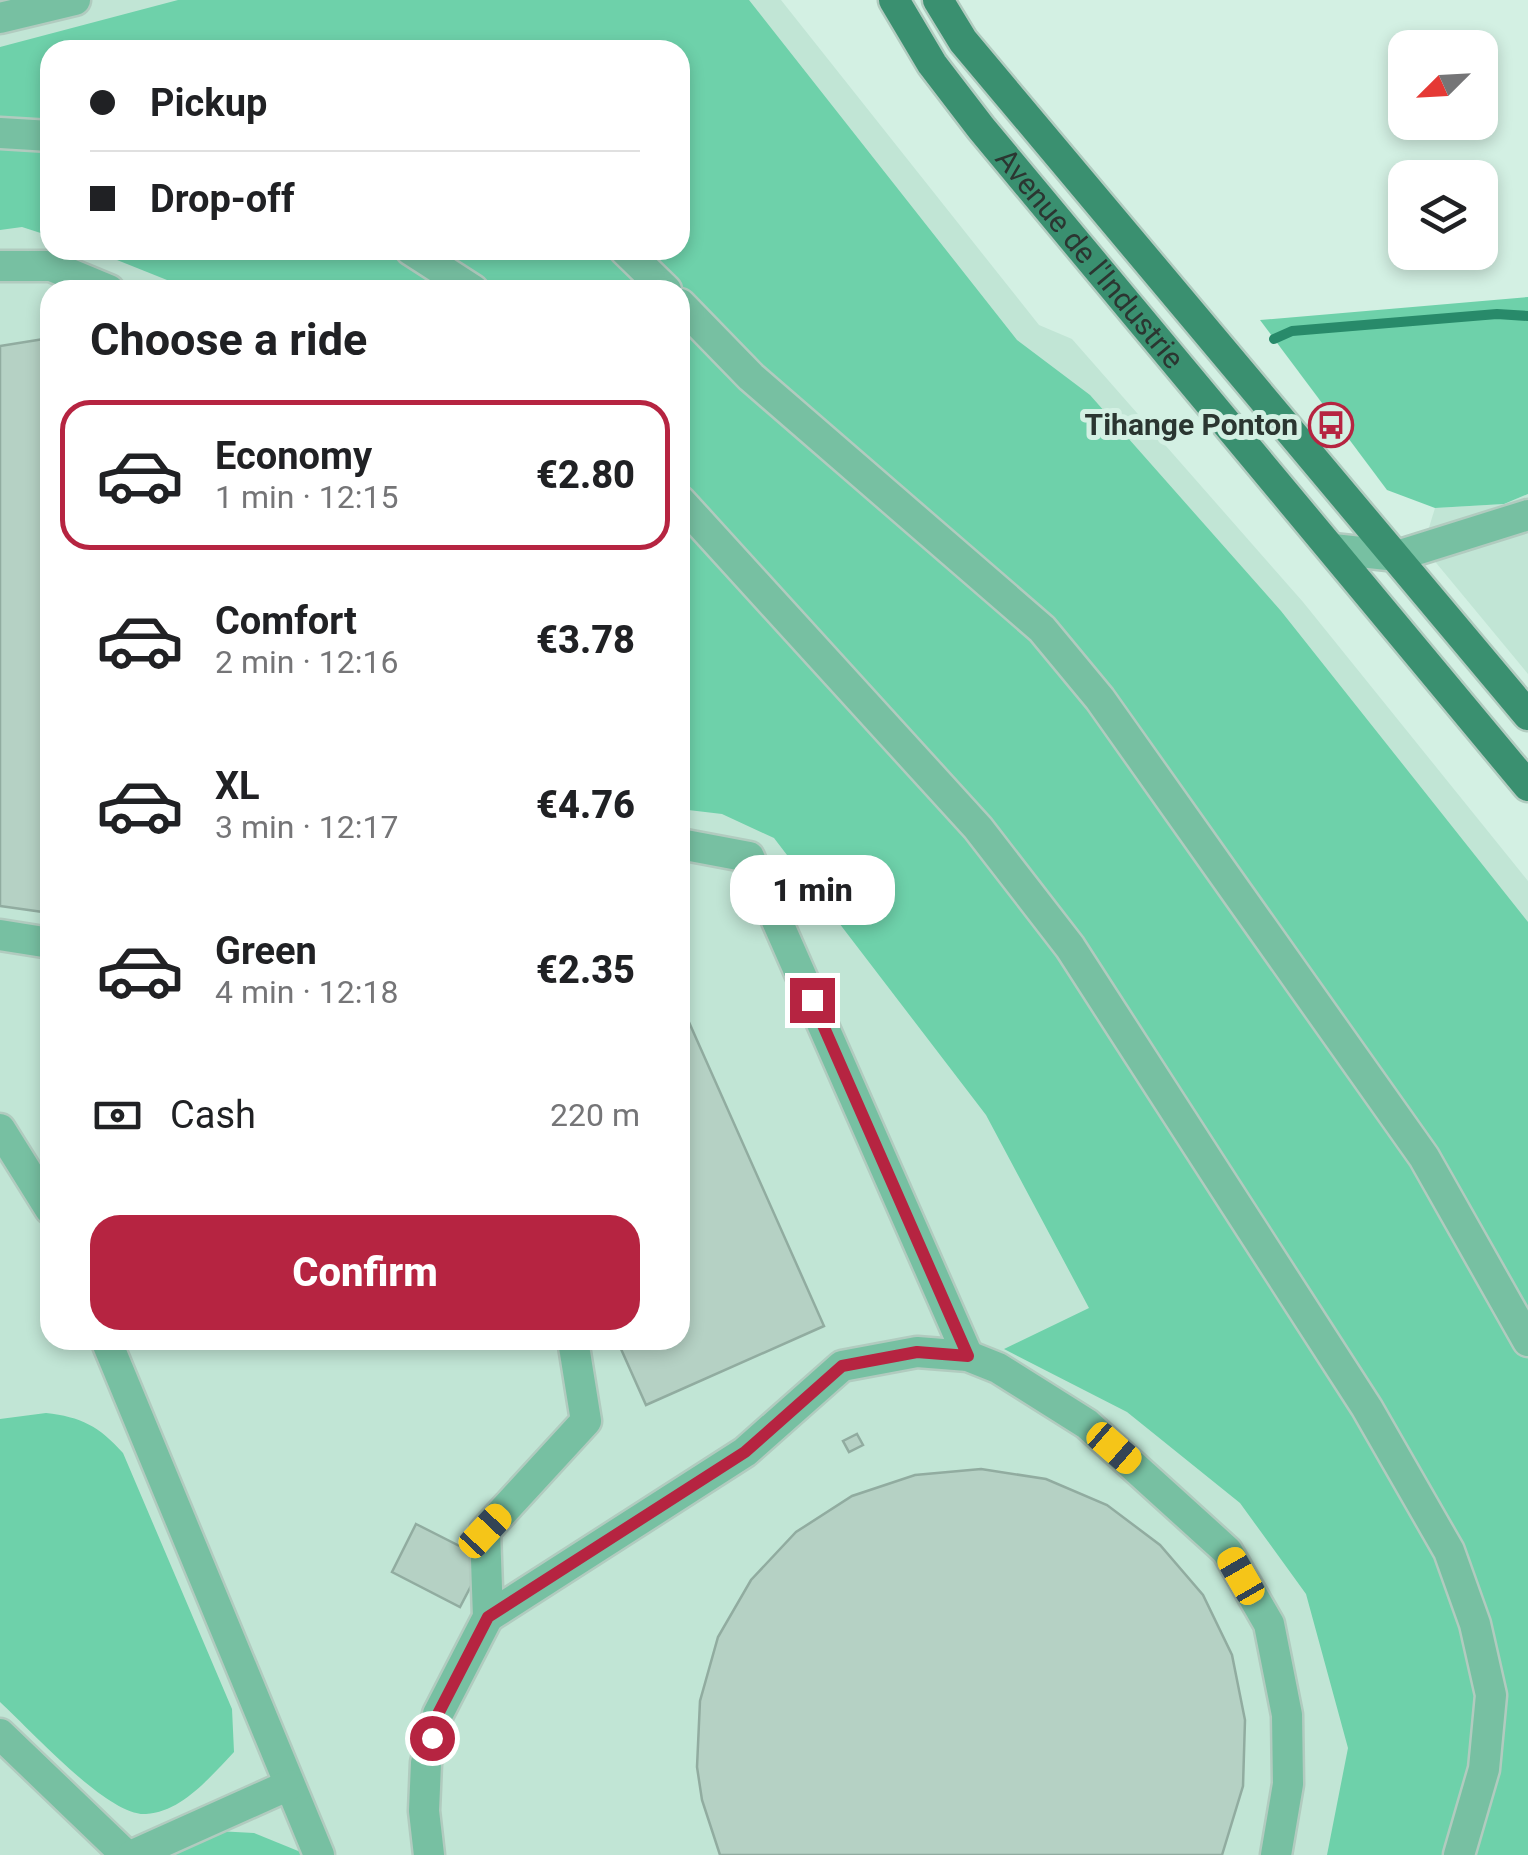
<!DOCTYPE html>
<html lang="en">
<head>
<meta charset="utf-8">
<style>
  body { margin:0; font-family:Roboto,sans-serif; background:#f2f2f2; color:#202124; height:100vh; display:flex; flex-direction:column; font-size:38px; white-space:nowrap }
  * { box-sizing:border-box; margin:0 }
  p { font-size:32px; color:#757577 }
  .icon { flex:none; width:55px; height:55px; fill:none; stroke:currentColor; stroke-width:2; stroke-linecap:round; stroke-linejoin:round }
  .map { position:relative; flex:1; overflow:hidden }
  .side { position:absolute; left:40px; top:280px; width:650px; height:1070px; display:flex; flex-direction:column; background:#fff; border-radius:30px; box-shadow:0 5px 15px #0003 }
  .side>* { flex:none }
  .banner { position:absolute; left:40px; top:40px; width:650px; height:220px; border-radius:30px; box-shadow:0 5px 15px #0003; display:grid; align-content:center; height:220px; padding:0 50px; background:#fff }
  .needle { width:65px; rotate:246deg }
  .buttons { position:absolute; left:1388px; top:30px; display:grid; gap:20px }
  .buttons a { display:grid; place-items:center; width:110px; height:110px; border-radius:20px; background:#fff; box-shadow:0 5px 15px #0003; font-size:50px }
  .end { position:absolute; width:45px; height:45px; margin:-22px; border:12px solid #b62441; background:#fff; box-shadow:0 0 0 5px #fff }
  .from { border-radius:50% }
  .bubble { position:absolute; height:70px; border-radius:30px; background:#fff; box-shadow:0 5px 15px #0003; font-size:32px; font-weight:800; line-height:70px; text-align:center }
  .car { position:absolute; width:30px; height:60px; margin:-30px -15px; border-radius:12px; box-shadow:0 0 8px 2px #0007; background:linear-gradient(#f5c518 24%,#345 0 40%,#f5c518 0 76%,#345 0 86%,#f5c518 0) }
  .banner b { display:flex; align-items:center; gap:35px; height:95px; font-size:38px }
  .banner b+b { border-top:2px solid #e0e0e0 }
  .banner i { width:25px; height:25px; background:#202124 }
  ul { padding:0; list-style:none }
  li { display:flex; align-items:center; gap:30px; height:150px; margin:0 20px 15px; padding:0 30px; border:5px solid transparent; border-radius:30px }
  li div { flex:1 }
  li b { display:block; font-size:38px }
  li em { font-style:normal; font-weight:800 }
  li.selected { border-color:#b62441 }
  li>.icon { width:90px; height:90px; stroke-width:1.5 }
  h2 { padding:0 50px; font-size:45px; line-height:120px }
  .pay { display:flex; align-items:center; gap:25px; height:110px; padding:0 50px; font-size:38px }
  .pay p { margin-inline-start:auto }
  .button { display:flex; gap:20px; margin-top:auto; padding:20px 50px }
  .button a { flex:1; height:115px; border-radius:30px; background:#b62441; color:#fff; font-size:40px; font-weight:800; line-height:115px; text-align:center }
  .map>svg:first-child { display:block }
  .built { fill:#c1e5d5; fill-rule:evenodd }
  .green { fill:#6ed1aa }
  .lines { fill:none; stroke-linecap:round; stroke-linejoin:round }
  .stream { stroke:#288a6a; stroke-width:10 }
  .building { fill:#b5d1c4; stroke:#91aca0; stroke-width:2.5 }
  .minor-casing { stroke:#b1cbbf; stroke-width:35 }
  .major-casing { stroke:#b1cbbf; stroke-width:35 }
  .minor { stroke:#77c0a2; stroke-width:30 }
  .major { stroke:#3a9070; stroke-width:30 }
  .route { stroke:#b62441; stroke-width:12 }
  .labels { text-anchor:middle; stroke-width:10; stroke-linejoin:round; paint-order:stroke }
  .street-label { font-size:30px; fill:#2b3631; stroke:#d3f0e3 }
  .poi-label { font-size:30px; font-weight:bold; fill:#2b3631; stroke:#d3f0e3; text-anchor:end }
</style>
</head>
<body>
<div class="map">
<svg width="1528" height="1855" viewBox="0 0 1528 1855">
  <rect width="100%" height="100%" fill="#d3f0e3"/>
  <g class="built">
    <path d="M0 0H781L1039 325 1072 339 1303 602 1528 881V1855H0ZM50 50H680V250H50ZM50 290H680V1340H50Z"/>
    <polygon points="1528,494 1528,674 1423,547 1435,508 1504,504"/>
  </g>
  <g class="green">
    <polygon points="178,0 749,0 1017,340 1090,395 1281,611 1528,922 1528,1855 1327,1855 1348,1748 1306,1594 1240,1503 1127,1412 1004,1349 1089,1308 986,1115 774,838 722,814 680,809 680,290 192,290 92,250 680,250 680,50 50,50 50,236 22,227 0,230 0,47"/>
    <polygon points="1528,297 1528,494 1504,504 1435,508 1387,490 1260,320"/>
    <path d="M46 1413C81 1417 99 1426 123 1453L232 1709 234 1752C211 1776 182 1812 146 1814 108 1817 30 1729 0 1702V1419Z"/>
    <polygon points="217,1831 254,1833 308,1855 162,1855"/>
  </g>
  <g class="lines">
    <polyline class="stream" points="1274,339 1292,331 1497,314 1528,316"/>
  </g>
  <g class="building">
    <polygon points="50,338 50,913 0,906 0,346"/>
    <polygon points="680,1002 824,1326 646,1405 617,1340 680,1340"/>
    <polygon points="857,1434 863,1445 849,1452 843,1441"/>
    <polygon points="981,1469 1046,1479 1107,1505 1160,1545 1203,1595 1232,1655 1245,1720 1243,1786 1222,1855 720,1855 702,1800 697,1767 700,1701 718,1637 751,1580 796,1532 852,1496 915,1475"/>
    <polygon points="416,1524 485,1559 460,1607 392,1572"/>
  </g>
  <g class="lines">
    <defs>
      <g id="minor">
        <polyline points="0,18 75,0"/>
        <polyline points="0,133 50,136"/>
        <polyline points="411,250 473,290"/>
        <polyline points="625,250 666,290"/>
        <polyline points="0,266 51,266 109,290"/>
        <polyline points="680,304 751,377 1042,629 1100,699 1424,1157 1528,1341"/>
        <polyline points="680,501 978,828 1070,947 1367,1408 1449,1551 1475,1624 1491,1695 1484,1769 1459,1855"/>
        <polyline points="1333,549 1397,556 1528,515"/>
        <polyline points="680,844 749,857 968,1356"/>
        <polyline points="0,935 50,943"/>
        <polyline points="0,1129 50,1209"/>
        <polyline points="106,1340 319,1855"/>
        <polyline points="488,1617 745,1452 842,1366 917,1352 968,1356 998,1368 1087,1424 1227,1551 1269,1624 1287,1715 1288,1784 1276,1855"/>
        <polyline points="0,1734 126,1855"/>
        <polyline points="133,1855 289,1785"/>
        <polyline points="429,1855 424,1811 426,1763 438,1714 488,1617 485,1531 586,1421 573,1340"/>
      </g>
      <g id="major">
        <path id="s1" d="M894 0 932 64 981 128 1528 786"/>
        <polyline points="938,0 963,41 1528,715"/>
      </g>
    </defs>
    <use href="#minor" class="minor-casing"/>
    <use href="#major" class="major-casing"/>
    <use href="#minor" class="minor"/>
    <use href="#major" class="major"/>
  </g>
  <g class="lines">
    <polyline class="route" points="432,1738 438,1714 488,1617 745,1452 842,1366 917,1352 968,1356 812,1000"/>
  </g>
  <defs>
    <symbol id="bus-ring" viewBox="-11 -11 22 22"><circle r="9.5" fill="#d3f0e3" stroke="#b62441" stroke-width="1.5"/><path d="M-5-6H5V4H4V6H2V4H-2V6H-4V4H-5ZM-3.5-4V0h7V-4ZM-3.5 1.2v1.5H-2V1.2ZM2 1.2v1.5H3.5V1.2Z" fill="#b62441"/></symbol>
  </defs>
  <g fill-rule="evenodd">
    <use href="#bus-ring" x="1306" y="400" width="50" height="50"/>
  </g>
  <g class="labels">
    <g class="street-label">
      <text dy="10" stroke="none"><textPath href="#s1" startOffset="325">Avenue de l'Industrie</textPath></text>
    </g>
    <g class="poi-label">
      <text x="1298" y="435">Tihange Ponton</text>
    </g>
  </g>
</svg>
<div class="buttons">
<a><svg class="needle" viewBox="-14 -14 28 28"><path d="M0-13l5 13h-10z" fill="#e53935"/><path d="M0 13l5-13h-10z" fill="#757577"/></svg></a>
<a><svg class="icon" aria-label="layers" viewBox="0 0 24 24"><path d="M12 4l9 5-9 5-9-5zM3 14l9 5 9-5"/></svg></a>
</div>
<i class="end from" style="left:432px;top:1738px"></i>
<i class="end" style="left:812px;top:1000px"></i>
<div class="bubble" style="left:730px;top:855px;width:165px">1 min</div>
<i class="car" style="left:1114px;top:1448px;rotate:131deg"></i>
<i class="car" style="left:485px;top:1531px;rotate:43deg"></i>
<i class="car" style="left:1241px;top:1576px;rotate:330deg"></i>
<div class="banner">
<b><i class="from"></i>Pickup</b>
<b><i></i>Drop-off</b>
</div>
<section class="side">
<h2>Choose a ride</h2>
<ul>
<li class="selected"><svg class="icon" aria-label="car" viewBox="0 0 24 24"><path d="M5 17H2v-5l4-1 3-4h7l3 4 3 1v5h-3M9 17h6M6 11h13"/><circle cx="7" cy="17" r="2"/><circle cx="17" cy="17" r="2"/></svg><div><b>Economy</b><p>1 min · 12:15</p></div><em>€2.80</em></li>
<li><svg class="icon" aria-label="car" viewBox="0 0 24 24"><path d="M5 17H2v-5l4-1 3-4h7l3 4 3 1v5h-3M9 17h6M6 11h13"/><circle cx="7" cy="17" r="2"/><circle cx="17" cy="17" r="2"/></svg><div><b>Comfort</b><p>2 min · 12:16</p></div><em>€3.78</em></li>
<li><svg class="icon" aria-label="car" viewBox="0 0 24 24"><path d="M5 17H2v-5l4-1 3-4h7l3 4 3 1v5h-3M9 17h6M6 11h13"/><circle cx="7" cy="17" r="2"/><circle cx="17" cy="17" r="2"/></svg><div><b>XL</b><p>3 min · 12:17</p></div><em>€4.76</em></li>
<li><svg class="icon" aria-label="car" viewBox="0 0 24 24"><path d="M5 17H2v-5l4-1 3-4h7l3 4 3 1v5h-3M9 17h6M6 11h13"/><circle cx="7" cy="17" r="2"/><circle cx="17" cy="17" r="2"/></svg><div><b>Green</b><p>4 min · 12:18</p></div><em>€2.35</em></li>
</ul>
<div class="pay"><svg class="icon" aria-label="cash" viewBox="0 0 24 24"><path d="M3 7h18v10H3z"/><circle cx="12" cy="12" r="2"/></svg>Cash<p>220 m</p></div>
<div class="button"><a>Confirm</a></div>
</section>
</div>
</body>
</html>
